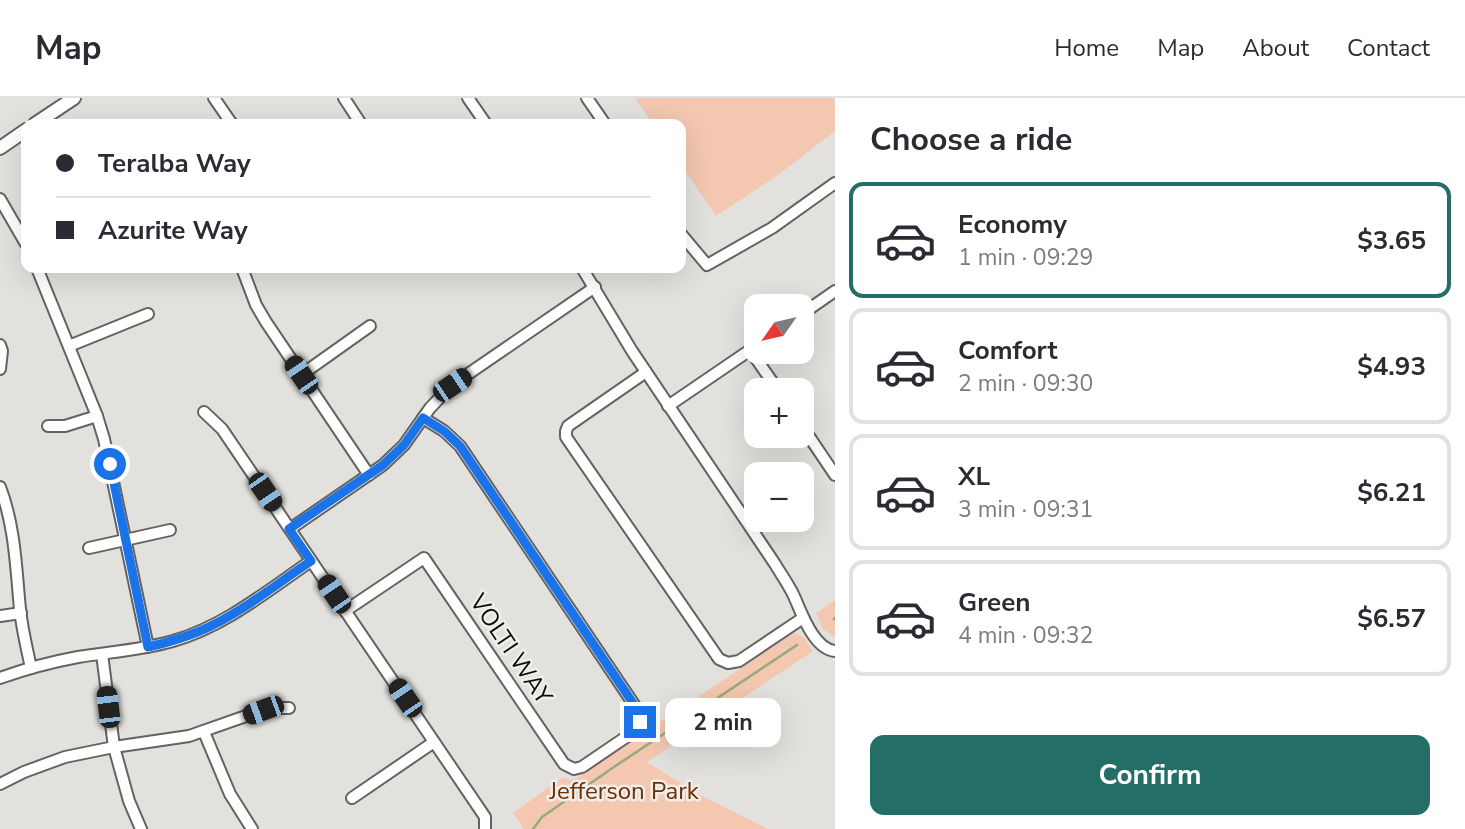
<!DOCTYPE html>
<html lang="en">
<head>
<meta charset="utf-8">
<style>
  body { margin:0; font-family:"Nunito Sans",sans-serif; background:#f7f7f7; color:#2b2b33; height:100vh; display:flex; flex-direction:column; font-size:26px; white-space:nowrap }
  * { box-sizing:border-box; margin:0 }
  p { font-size:23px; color:#7c7c81 }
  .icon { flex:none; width:38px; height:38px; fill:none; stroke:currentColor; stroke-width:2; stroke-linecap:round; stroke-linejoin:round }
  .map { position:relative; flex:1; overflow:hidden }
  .drawer { display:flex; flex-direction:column; background:#fff; width:630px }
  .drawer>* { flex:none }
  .hud { position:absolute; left:21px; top:21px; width:665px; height:154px; border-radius:14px; box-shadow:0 7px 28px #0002; display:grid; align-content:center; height:154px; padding:0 35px; background:#fff }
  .needle { width:46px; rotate:236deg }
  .fabs { position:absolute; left:744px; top:196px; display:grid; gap:14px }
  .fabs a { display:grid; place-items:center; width:70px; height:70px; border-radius:14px; background:#fff; box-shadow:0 7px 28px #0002; font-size:35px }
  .end { position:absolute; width:32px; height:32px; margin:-16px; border:9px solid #1a73e8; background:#fff; box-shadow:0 0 0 4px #fff }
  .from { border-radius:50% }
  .bubble { position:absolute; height:49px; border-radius:14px; background:#fff; box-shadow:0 7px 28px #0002; font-size:23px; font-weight:700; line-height:49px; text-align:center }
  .car { position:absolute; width:21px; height:42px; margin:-21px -10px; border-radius:9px; box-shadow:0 0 5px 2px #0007; background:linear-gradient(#222 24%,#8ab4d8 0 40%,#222 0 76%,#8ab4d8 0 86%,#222 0) }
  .hud b { display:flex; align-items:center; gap:24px; height:66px; font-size:26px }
  .hud b+b { border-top:2px solid #e1e1e2 }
  .hud i { width:18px; height:18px; background:#2b2b33 }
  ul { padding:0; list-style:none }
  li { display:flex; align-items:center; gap:21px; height:116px; margin:0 14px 10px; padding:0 21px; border:4px solid #e1e1e2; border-radius:14px }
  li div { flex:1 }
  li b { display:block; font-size:26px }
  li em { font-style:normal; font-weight:700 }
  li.selected { border-color:#246e67 }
  li>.icon { width:63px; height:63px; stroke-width:1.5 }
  h2 { padding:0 35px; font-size:32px; line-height:84px }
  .button { display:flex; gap:14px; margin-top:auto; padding:14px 35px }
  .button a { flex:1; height:80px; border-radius:14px; background:#246e67; color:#fff; font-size:28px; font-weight:700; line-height:80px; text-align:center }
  header { display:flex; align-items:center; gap:42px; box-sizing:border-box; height:98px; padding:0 35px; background:#fff; border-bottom:2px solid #e1e1e2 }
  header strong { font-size:33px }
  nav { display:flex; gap:38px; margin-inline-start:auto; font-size:24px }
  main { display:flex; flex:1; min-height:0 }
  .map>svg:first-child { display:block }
  .green { fill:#f3c7b0 }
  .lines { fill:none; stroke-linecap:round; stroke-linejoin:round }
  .stream { stroke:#94aa77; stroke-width:2.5 }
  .minor-casing { stroke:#65635f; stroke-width:14 }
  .major-casing { stroke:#65635f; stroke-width:16 }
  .minor { stroke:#fff; stroke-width:10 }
  .major { stroke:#fff; stroke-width:12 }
  .route { stroke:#1a73e8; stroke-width:9 }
  .labels { text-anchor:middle; stroke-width:5; stroke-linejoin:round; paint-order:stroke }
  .street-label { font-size:24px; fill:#0d0c0b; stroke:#f0eeea }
  .park-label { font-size:24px; fill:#6e2e00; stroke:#f0eeea }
</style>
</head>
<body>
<header>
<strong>Map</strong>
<nav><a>Home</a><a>Map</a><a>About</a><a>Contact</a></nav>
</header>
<main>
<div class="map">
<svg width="835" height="731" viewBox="0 0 835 731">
  <rect width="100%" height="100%" fill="#e3e1dd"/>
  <g class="green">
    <polygon points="635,0 835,0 835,33 778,77 716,118 681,67 681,26 653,26"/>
    <polygon points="835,502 835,539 823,531 816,515"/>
    <polygon points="794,535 804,540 813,553 647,664 694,694 768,731 524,731 513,715 563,679 569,682 575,681"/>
  </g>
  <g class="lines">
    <g class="stream">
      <polyline points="834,521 835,520"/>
      <polyline points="533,731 542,719 611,671 797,547"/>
    </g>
    <defs>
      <g id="minor">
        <polyline points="214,0 232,26"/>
        <polyline points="344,0 361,26"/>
        <polyline points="468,0 486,26"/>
        <polyline points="587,0 605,26"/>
        <polyline points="0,101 26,146"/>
        <polyline points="681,136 707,167 772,130 835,85"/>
        <polyline points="37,170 97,318 104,341 148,549"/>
        <polyline points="242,170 256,207 266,224 369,377"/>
        <path d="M582 170 632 253 775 466C781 476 788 486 793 496 801 513 813 551 835 553"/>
        <polyline points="802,216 835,193"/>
        <polyline points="0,247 2,253 0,271"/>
        <polyline points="69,248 148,216"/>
        <polyline points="750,252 778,292"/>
        <polyline points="646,274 568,328 566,333 566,339 719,561 728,565 739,563 803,520"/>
        <polyline points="301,277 370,228"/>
        <polyline points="668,308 756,248"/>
        <polyline points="204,314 222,331 485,719 485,731"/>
        <polyline points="48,328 65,328 97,318"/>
        <polyline points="802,328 835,377"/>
        <path d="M0 389C15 428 16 470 20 511 22 531 27 551 31 570"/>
        <polyline points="290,431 383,367 404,347 430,310 452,287 595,189"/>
        <polyline points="89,450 170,432"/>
        <polyline points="345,513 424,460 564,666 574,671 582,669 635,633 640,624 639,614 460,348 444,333 423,320"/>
        <polyline points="0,518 21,515"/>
        <polyline points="102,556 114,649 129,703 141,731"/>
        <path d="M0 580C25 571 51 564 78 559 109 554 142 552 173 543 225 528 267 493 311 463"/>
        <polyline points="204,634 230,696 252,731"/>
        <polyline points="0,686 24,674 65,659 114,649 189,638 263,612 275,610 289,610"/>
        <polyline points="352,700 434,644"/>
      </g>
      <g id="major">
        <polyline points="35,26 74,0"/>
        <polyline points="0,50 26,32"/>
      </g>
    </defs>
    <use href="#minor" class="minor-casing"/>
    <use href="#major" class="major-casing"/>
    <use href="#minor" class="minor"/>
    <use href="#major" class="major"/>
  </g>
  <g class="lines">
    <path class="route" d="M110 366 148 549C166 545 183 540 200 533 240 516 275 487 311 463L289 431 383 367 404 347 423 320 444 333 460 348 639 614 640 624"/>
  </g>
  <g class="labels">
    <g class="street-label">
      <text transform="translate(511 551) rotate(56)" y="8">VOLTI WAY</text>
    </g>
    <g class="park-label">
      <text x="624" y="701">Jefferson Park</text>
    </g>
  </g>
</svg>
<div class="fabs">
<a><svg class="needle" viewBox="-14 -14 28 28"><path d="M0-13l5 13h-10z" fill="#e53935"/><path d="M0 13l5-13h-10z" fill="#7c7c81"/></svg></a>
<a>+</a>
<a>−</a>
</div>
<i class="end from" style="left:110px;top:366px"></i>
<i class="end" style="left:640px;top:624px"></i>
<div class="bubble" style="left:665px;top:600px;width:116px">2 min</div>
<i class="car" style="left:301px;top:277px;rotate:326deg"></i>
<i class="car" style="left:452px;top:287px;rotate:56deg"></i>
<i class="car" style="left:265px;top:394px;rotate:146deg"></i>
<i class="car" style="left:334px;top:496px;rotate:326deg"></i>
<i class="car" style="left:405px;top:600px;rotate:326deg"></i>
<i class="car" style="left:108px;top:609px;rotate:353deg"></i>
<i class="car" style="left:263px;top:612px;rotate:250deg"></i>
<div class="hud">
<b><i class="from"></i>Teralba Way</b>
<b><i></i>Azurite Way</b>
</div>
</div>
<section class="drawer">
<h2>Choose a ride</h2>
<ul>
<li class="selected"><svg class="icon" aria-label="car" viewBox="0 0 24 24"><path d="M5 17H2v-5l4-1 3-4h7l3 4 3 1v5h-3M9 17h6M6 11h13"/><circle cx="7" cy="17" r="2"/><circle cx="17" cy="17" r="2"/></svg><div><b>Economy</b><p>1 min · 09:29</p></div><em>$3.65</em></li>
<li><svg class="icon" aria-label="car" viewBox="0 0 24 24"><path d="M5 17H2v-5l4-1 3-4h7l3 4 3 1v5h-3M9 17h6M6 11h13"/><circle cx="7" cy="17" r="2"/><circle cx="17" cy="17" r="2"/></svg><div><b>Comfort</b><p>2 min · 09:30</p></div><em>$4.93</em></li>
<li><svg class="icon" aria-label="car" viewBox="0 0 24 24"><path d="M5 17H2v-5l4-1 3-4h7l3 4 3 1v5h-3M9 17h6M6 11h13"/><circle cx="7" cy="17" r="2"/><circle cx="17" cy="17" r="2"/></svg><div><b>XL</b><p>3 min · 09:31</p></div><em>$6.21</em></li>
<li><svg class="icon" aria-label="car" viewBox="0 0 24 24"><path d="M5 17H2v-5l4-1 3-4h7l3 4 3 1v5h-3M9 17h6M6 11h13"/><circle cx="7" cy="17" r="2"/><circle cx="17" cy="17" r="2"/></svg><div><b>Green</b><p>4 min · 09:32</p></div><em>$6.57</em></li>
</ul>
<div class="button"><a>Confirm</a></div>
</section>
</main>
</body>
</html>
